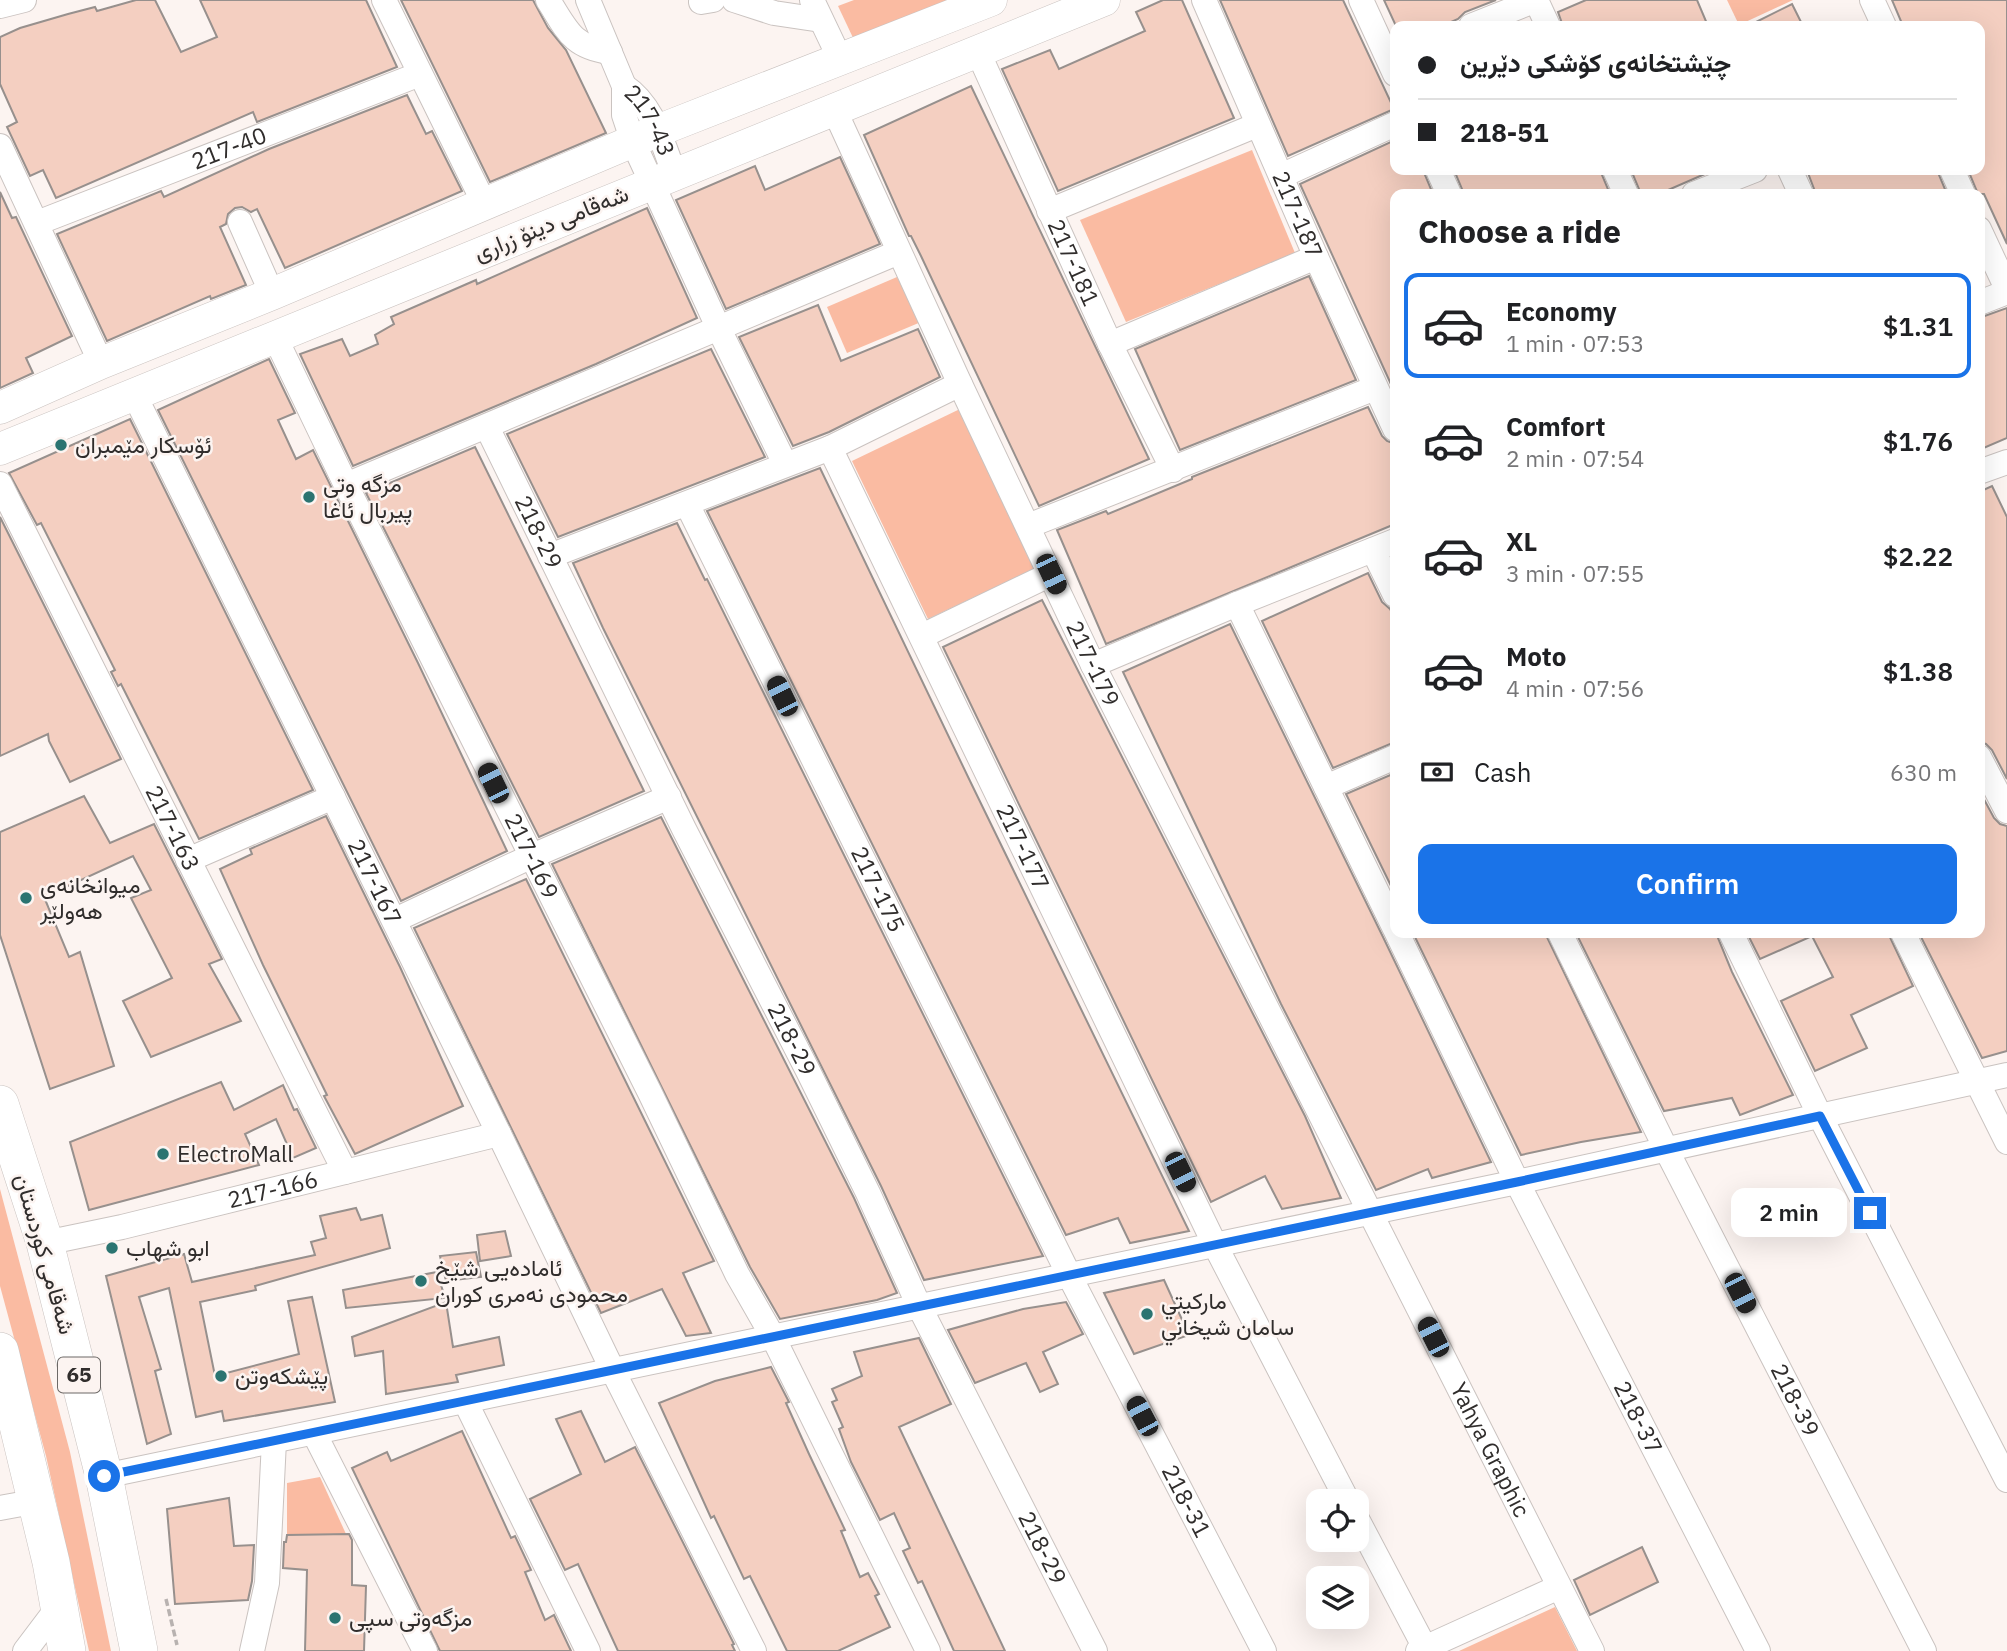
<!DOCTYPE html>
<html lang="en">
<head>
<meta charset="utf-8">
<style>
  body { margin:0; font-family:"IBM Plex Sans",Vazirmatn,sans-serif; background:#f6f6f6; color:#202124; height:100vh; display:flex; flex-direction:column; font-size:26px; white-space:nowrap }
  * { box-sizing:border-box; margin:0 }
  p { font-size:23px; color:#757577 }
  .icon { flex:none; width:38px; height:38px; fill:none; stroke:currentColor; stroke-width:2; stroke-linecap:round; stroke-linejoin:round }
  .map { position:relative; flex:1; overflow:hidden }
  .panel { position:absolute; left:1390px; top:189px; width:595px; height:749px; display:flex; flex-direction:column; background:#fff; border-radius:14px; box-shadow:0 7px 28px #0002 }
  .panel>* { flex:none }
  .hud { position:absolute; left:1390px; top:21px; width:595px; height:154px; border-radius:14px; box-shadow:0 7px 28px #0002; display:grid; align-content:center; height:154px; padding:0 28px; background:#fff }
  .buttons { position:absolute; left:1306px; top:1489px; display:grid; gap:14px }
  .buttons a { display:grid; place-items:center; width:63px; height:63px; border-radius:14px; background:#fff; box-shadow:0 7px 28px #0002; font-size:35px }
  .end { position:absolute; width:32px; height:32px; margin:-16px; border:9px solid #1a73e8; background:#fff; box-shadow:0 0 0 4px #fff }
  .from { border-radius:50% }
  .bubble { position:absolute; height:49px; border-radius:14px; background:#fff; box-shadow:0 7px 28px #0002; font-size:23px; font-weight:600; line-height:49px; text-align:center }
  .car { position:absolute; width:21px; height:42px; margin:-21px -10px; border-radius:9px; box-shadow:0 0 5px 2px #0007; background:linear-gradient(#222 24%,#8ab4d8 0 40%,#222 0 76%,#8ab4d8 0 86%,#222 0) }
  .hud b { display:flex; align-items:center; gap:24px; height:66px; font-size:26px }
  .hud b+b { border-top:2px solid #e0e0e0 }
  .hud i { width:18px; height:18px; background:#202124 }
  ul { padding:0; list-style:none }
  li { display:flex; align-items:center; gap:21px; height:105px; margin:0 14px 10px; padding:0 14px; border:4px solid transparent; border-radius:14px }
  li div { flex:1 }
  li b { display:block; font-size:26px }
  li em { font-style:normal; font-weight:600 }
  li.current { border-color:#1a73e8 }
  li>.icon { width:63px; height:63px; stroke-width:1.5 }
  h2 { padding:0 28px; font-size:32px; line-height:84px }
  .pay { display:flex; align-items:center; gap:18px; height:77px; padding:0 28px; font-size:26px }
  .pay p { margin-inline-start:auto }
  .action { display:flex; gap:14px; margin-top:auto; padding:14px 28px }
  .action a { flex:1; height:80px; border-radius:14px; background:#1a73e8; color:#fff; font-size:28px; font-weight:600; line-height:80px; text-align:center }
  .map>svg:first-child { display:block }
  .green { fill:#fabba2 }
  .building { fill:#f4cfc1; stroke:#97908d; stroke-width:2 }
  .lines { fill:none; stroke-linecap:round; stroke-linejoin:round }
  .minor-casing { stroke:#cac3c0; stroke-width:26 }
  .major-casing { stroke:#cac3c0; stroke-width:33 }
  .highway-casing { stroke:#cac3c0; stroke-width:38 }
  .path { stroke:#b8b2b0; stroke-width:3.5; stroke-dasharray:7 3.5; stroke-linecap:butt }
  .minor { stroke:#fff; stroke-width:24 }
  .major { stroke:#fff; stroke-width:32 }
  .highway { stroke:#fff; stroke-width:37 }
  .route { stroke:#1a73e8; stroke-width:9 }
  .poi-dot { fill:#2b7471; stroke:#fcf4f1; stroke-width:2.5 }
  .labels { text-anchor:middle; stroke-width:5; stroke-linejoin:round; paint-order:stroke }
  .shield { fill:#fcf4f1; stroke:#6d6967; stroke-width:2 }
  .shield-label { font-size:21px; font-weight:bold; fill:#302d2c }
  .street-label { font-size:23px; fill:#302d2c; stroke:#fcf4f1 }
  .poi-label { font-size:23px; fill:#302d2c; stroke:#fcf4f1; text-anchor:start }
</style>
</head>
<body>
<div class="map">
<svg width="2007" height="1651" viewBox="0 0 2007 1651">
  <rect width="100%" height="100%" fill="#fcf4f1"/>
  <g class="green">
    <polygon points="854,0 959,0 855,42 838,6"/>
    <polygon points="1727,0 1793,0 1739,25"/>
    <polygon points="1252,150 1295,253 1126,322 1080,220"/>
    <polygon points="897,277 921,322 847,353 827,307"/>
    <polygon points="962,408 1038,567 928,619 852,461"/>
    <polygon points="0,1189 70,1452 111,1651 89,1651 46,1456 0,1286"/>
    <polygon points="320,1477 346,1534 287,1535 287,1483"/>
    <polygon points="1555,1607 1577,1651 1459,1651"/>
  </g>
  <g class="building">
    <polygon points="136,0 155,0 181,52 217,37 200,0 366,0 397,67 257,122 253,112 56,198 43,170 30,176 7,127 17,122 0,84 0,37 20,28 68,14 95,7 97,11"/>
    <polygon points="401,0 533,0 548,28 566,50 606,133 490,182"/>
    <polygon points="1163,0 1182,0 1234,118 1058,191 1002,69 1050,50 1059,69 1145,31 1136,12"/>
    <polygon points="1220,0 1343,0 1394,109 1288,156"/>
    <polygon points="1384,0 1496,0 1465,12 1458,19 1442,26 1396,26"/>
    <polygon points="1586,0 1697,0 1708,26 1563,26 1558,12"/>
    <polygon points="1892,0 2007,0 2007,244 1984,194 1978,194 1968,170 1979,170 1979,26 1903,26"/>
    <polygon points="1792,4 1803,26 1748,26"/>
    <polygon points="971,86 1149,459 1039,506 921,256 911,236 909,236 864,135"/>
    <polygon points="407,95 426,134 432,131 462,191 285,268 257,209 251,212 242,207 235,208 228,214 226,224 220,227 246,285 211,299 210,296 107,341 57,234 161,191 164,197 269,149"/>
    <polygon points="1395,140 1395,170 1423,170 1433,194 1395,194 1395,393 1300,184"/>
    <polygon points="840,157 880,244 726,309 676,200 755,166 765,190"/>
    <polygon points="1454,170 1600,170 1610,194 1464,194"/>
    <polygon points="1631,170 1714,170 1659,194 1641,194"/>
    <polygon points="1815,170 1937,170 1947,194 1816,194 1808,173"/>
    <polygon points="0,192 12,218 16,217 72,336 26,358 33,373 0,388"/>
    <polygon points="647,208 697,318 596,364 353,466 300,354 342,339 350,356 378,344 375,335 394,324 391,317 476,280 477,284"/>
    <polygon points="1309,276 1356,380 1180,450 1135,349"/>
    <polygon points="818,305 841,361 918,329 940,377 829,432 793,446 739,337"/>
    <polygon points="2007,308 2007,438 1979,450 1979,318"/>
    <polygon points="711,349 765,457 558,537 507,434"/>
    <polygon points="269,359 295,413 278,420 296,459 313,450 418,663 507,851 401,901 158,410"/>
    <polygon points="1368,407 1382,436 1387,441 1395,444 1395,524 1106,644 1057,530 1106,511 1108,514 1192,479 1192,477"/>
    <polygon points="130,419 313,790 199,839 121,684 118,686 111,672 115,670 41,523 37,525 9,473"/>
    <polygon points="475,447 644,791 539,837 366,493"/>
    <polygon points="820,468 970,781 1189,1231 1130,1243 1118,1218 1066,1235 707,511"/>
    <polygon points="1992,486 2007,517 2007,779 1992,750 1986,744 1979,742 1979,492"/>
    <polygon points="0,517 121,759 70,782 49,741 48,734 0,756"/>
    <polygon points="677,523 705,580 707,579 1043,1256 924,1280 881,1186 603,628 573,563"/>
    <polygon points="1368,573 1382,602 1390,609 1395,618 1395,742 1333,768 1262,621"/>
    <polygon points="1042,600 1305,1116 1341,1198 1282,1209 1265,1176 1211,1202 943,647"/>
    <polygon points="1230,624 1383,937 1491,1162 1432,1178 1428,1169 1376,1190 1281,1004 1123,672"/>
    <polygon points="1395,773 1395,894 1346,794"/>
    <polygon points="1979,790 1994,818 2000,824 2007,826 2007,1051 1982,1058 1919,933 1979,933"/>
    <polygon points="84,796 110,843 154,824 222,959 209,964 241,1021 151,1057 123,1001 172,978 131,898 151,890 133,856 44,897 69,957 80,952 114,1066 50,1089 0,935 0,832"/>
    <polygon points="326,816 400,967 463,1106 355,1154 324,1096 327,1095 263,965 220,869 252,854 250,849"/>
    <polygon points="661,817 854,1198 897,1293 877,1300 780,1319 750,1267 552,864"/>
    <polygon points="526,879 714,1261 683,1273 711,1333 686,1336 662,1289 601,1313 414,928"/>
    <polygon points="1413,933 1545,933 1641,1132 1581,1142 1521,1155"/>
    <polygon points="1576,933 1716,933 1732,972 1793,1095 1740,1115 1732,1098 1664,1111"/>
    <polygon points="1747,933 1888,933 1913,986 1851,1015 1867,1048 1815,1071 1781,1001 1833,977 1812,936 1760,959"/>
    <polygon points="221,1082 234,1110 283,1085 294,1110 297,1109 316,1148 293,1158 276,1119 245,1134 259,1165 89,1210 70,1142"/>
    <polygon points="356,1208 361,1220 382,1215 390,1248 255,1286 256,1290 200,1302 215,1376 299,1354 288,1301 312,1297 335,1402 224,1421 222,1411 196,1417 169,1288 139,1297 161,1369 155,1371 171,1434 147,1444 106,1276 184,1254 192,1282 315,1255 311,1242 326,1238 320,1216"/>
    <polygon points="505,1231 511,1256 480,1261 477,1235"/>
    <polygon points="476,1252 481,1277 446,1281 440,1256"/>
    <polygon points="437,1272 445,1298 346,1308 343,1290"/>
    <polygon points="1164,1280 1189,1335 1134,1354 1104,1293"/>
    <polygon points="446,1302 453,1347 499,1337 504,1365 456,1375 458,1382 386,1394 383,1351 355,1356 352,1337"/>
    <polygon points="1066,1302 1083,1334 1043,1352 1058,1384 1040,1392 1026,1363 975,1383 948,1330 1023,1309"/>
    <polygon points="919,1338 951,1404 899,1427 1005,1651 954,1651 922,1581 918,1583 903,1551 910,1548 894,1513 880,1520 851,1462 839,1429 843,1427 832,1402 837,1400 832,1389 862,1376 854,1352"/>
    <polygon points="771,1367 789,1402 786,1403 809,1454 845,1530 841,1531 860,1577 868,1573 879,1594 875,1596 890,1627 838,1651 787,1651 750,1576 744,1579 714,1516 711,1518 659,1403 715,1381"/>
    <polygon points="581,1411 605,1462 635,1447 734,1644 732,1645 735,1651 618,1651 578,1564 565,1570 530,1499 581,1474 556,1419"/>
    <polygon points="462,1431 511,1538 515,1536 531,1570 525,1572 545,1620 554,1615 571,1651 440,1651 352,1468 387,1452 391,1461"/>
    <polygon points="229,1498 234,1546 254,1545 252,1581 248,1600 175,1604 167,1509"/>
    <polygon points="349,1534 352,1540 352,1585 366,1586 364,1651 305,1651 307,1570 283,1568 284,1542 286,1542 287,1535"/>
    <polygon points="1642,1547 1658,1582 1590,1615 1574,1580"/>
  </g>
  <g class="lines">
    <defs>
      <g id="minor">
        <polyline points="384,0 485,205"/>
        <path d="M548 0C567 30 572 47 610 52"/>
        <polyline points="588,0 624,86 624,115 633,142 718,327 785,464"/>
        <polyline points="734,0 774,13 821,20"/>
        <polyline points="812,0 841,61"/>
        <path id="s1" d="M1204 0 1316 257 1395 429"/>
        <polyline points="1361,0 1395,74"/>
        <polyline points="1536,0 1548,26"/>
        <polyline points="1872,0 1884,26"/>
        <polyline points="701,2 713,0"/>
        <polyline points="0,6 24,0"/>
        <polyline points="1471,26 1536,0"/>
        <path id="s2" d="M978 52 1110 344 1173 470"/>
        <path id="s3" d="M624 86C653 105 662 142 674 173"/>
        <path id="s4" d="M834 109 960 384 1093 665 1592 1651"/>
        <polyline points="0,146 101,363"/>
        <polyline points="1438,170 1449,194"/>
        <polyline points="1615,170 1626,194"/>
        <polyline points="1790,170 1801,194"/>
        <polyline points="1952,170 1963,194"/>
        <polyline points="1281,176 1395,124"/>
        <polyline points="1694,194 1755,170"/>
        <polyline points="1049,211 1257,125"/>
        <polyline points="240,222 272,294"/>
        <path id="s5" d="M37 223 420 74"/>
        <polyline points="1979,229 2007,289"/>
        <polyline points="1979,303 2007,292"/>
        <path id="s6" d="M275 337 346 485 650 1093 737 1274 773 1337 928 1651"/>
        <polyline points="1110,344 1316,257"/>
        <path id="s7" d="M134 394 499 1134 613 1371 754 1651"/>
        <path id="s8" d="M487 427 684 829 808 1071 868 1193 919 1306 1095 1651"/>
        <path id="s9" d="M830 448 1215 1245 1348 1502"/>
        <polyline points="1979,472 2007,462"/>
        <path id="s10" d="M0 484 345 1172"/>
        <polyline points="346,485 899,252"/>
        <path id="s11" d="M687 504 1069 1275 1264 1651"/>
        <polyline points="1028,526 1375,388"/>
        <polyline points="1373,550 1395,595"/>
        <polyline points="550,556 830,448 960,384"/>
        <polyline points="1237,604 1395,929"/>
        <polyline points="922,636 1051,574"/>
        <polyline points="1093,665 1237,604 1395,541"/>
        <polyline points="1979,757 2007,811"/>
        <polyline points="1326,787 1395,757"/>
        <polyline points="188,860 333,797"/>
        <polyline points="395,920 530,857 669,797"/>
        <path id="s12" d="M1397 933 1517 1182 1758 1651"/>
        <path id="s13" d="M1560 933 1666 1149 1924 1651"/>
        <polyline points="1731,933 1820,1116 2007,1480"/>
        <polyline points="1903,933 2007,1142"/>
        <path id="s14" d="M45 1243 122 1227 499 1134"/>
        <polyline points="465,1401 588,1651"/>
        <polyline points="314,1433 425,1651"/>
        <polyline points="104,1476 1517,1182 2007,1075"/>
        <polyline points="0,1508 38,1501"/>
        <polyline points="1356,1517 1425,1648"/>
        <polyline points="25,1651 59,1606"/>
        <polyline points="252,1651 267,1583 274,1441"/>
        <polyline points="1418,1651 1559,1587"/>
      </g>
      <g id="major">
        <polyline points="0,408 101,363 272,294 657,131 991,0"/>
        <polyline points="0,449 1104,0"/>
      </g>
      <g id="highway">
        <polyline points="0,1104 45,1243 104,1476 139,1651"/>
        <polyline points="0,1351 51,1562 67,1651"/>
      </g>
    </defs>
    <use href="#minor" class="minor-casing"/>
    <use href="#major" class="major-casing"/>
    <use href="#highway" class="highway-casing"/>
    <polyline class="path" points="166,1599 177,1645"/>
    <use href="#minor" class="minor"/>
    <use href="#major" class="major"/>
    <use href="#highway" class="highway"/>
  </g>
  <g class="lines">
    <polyline class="route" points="104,1476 1517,1182 1820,1116 1870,1213"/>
  </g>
  <g class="poi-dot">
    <circle cx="61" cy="445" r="7"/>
    <circle cx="309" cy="497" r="7"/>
    <circle cx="26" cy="898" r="7"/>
    <circle cx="163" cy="1154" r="7"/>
    <circle cx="112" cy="1248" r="7"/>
    <circle cx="421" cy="1281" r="7"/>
    <circle cx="1147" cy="1314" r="7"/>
    <circle cx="221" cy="1376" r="7"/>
    <circle cx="335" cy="1618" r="7"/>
  </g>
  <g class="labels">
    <rect class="shield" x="58" y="1357.5" width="42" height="35" rx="5"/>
    <g class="shield-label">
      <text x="79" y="1382">65</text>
    </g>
    <g class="street-label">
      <text dy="8" stroke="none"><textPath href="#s3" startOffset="44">217-43</textPath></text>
      <text dy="8" stroke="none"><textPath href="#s5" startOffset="206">217-40</textPath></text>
      <text dy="8" stroke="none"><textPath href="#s1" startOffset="234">217-187</textPath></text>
      <text transform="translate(551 223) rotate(-22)" y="8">شەقامی دینۆ زراری</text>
      <text dy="8" stroke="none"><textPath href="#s2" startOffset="231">217-181</textPath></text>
      <text dy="8" stroke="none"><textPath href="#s8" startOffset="117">218-29</textPath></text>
      <text dy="8" stroke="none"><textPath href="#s4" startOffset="612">217-179</textPath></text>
      <text dy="8" stroke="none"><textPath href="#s10" startOffset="385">217-163</textPath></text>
      <text dy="8" stroke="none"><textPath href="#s9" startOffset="443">217-177</textPath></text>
      <text dy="8" stroke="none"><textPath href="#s6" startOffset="579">217-169</textPath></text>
      <text dy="8" stroke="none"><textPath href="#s7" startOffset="544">217-167</textPath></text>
      <text dy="8" stroke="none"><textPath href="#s11" startOffset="430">217-175</textPath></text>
      <text dy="8" stroke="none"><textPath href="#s8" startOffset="684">218-29</textPath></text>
      <text dy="8" stroke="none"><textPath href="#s14" startOffset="234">217-166</textPath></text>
      <text transform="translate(45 1254) rotate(74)" y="8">شەقامی کوردستان</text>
      <text dy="8" stroke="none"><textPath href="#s13" startOffset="523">218-39</textPath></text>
      <text dy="8" stroke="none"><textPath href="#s12" startOffset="541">218-37</textPath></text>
      <text dy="8" stroke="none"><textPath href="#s4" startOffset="1493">Yahya Graphic</textPath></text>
      <text dy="8" stroke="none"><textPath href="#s11" startOffset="1115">218-31</textPath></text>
      <text dy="8" stroke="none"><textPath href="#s8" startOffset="1251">218-29</textPath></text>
    </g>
    <g class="poi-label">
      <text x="75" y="453">ئۆسکار مێمبران</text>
      <text x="323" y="492">مزگه وتى<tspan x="323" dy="26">پيربال ئاغا</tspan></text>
      <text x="40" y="893">میوانخانەی<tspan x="40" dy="26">هەولێر</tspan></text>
      <text x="177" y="1162">ElectroMall</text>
      <text x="126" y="1256">ابو شهاب</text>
      <text x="435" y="1276">ئامادەیی شێخ<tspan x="435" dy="26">محمودی نەمری کوران</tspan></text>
      <text x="1161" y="1309">ماركيتي<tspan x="1161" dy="26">سامان شيخاني</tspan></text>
      <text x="235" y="1384">پێشکەوتن</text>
      <text x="349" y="1626">مزگەوتی سپی</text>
    </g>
  </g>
</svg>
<div class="buttons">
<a><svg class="icon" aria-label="locate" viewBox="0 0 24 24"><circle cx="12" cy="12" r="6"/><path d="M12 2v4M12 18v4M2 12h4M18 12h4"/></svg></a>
<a><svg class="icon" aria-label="layers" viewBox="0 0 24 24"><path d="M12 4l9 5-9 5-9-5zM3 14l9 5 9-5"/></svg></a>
</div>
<i class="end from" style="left:104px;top:1476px"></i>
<i class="end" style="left:1870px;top:1213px"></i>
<div class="bubble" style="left:1731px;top:1188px;width:116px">2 min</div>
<i class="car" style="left:1051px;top:574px;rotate:155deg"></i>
<i class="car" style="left:782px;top:696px;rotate:334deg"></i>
<i class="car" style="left:493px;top:783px;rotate:334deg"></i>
<i class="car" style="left:1180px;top:1172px;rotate:154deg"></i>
<i class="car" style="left:1740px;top:1293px;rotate:153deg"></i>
<i class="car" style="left:1433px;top:1337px;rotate:333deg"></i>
<i class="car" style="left:1142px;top:1416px;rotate:332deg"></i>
<div class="hud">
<b><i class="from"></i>چێشتخانەی کۆشکی دێرین</b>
<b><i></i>218-51</b>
</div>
<section class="panel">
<h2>Choose a ride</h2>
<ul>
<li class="current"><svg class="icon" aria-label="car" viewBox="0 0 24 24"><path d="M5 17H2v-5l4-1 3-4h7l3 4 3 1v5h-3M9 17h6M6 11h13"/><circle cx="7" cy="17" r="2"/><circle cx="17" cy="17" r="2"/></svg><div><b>Economy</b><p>1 min · 07:53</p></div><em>$1.31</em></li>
<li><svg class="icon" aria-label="car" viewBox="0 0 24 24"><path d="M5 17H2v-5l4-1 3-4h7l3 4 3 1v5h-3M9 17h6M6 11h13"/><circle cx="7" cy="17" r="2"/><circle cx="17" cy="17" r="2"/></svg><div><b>Comfort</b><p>2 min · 07:54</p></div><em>$1.76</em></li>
<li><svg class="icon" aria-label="car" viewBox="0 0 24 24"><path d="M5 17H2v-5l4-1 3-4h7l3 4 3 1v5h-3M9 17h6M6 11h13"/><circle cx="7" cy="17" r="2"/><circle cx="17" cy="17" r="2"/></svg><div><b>XL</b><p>3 min · 07:55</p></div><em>$2.22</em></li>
<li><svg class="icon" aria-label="car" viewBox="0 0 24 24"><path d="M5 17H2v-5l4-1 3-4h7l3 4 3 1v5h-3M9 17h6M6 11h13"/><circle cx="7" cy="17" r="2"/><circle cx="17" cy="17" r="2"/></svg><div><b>Moto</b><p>4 min · 07:56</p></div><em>$1.38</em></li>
</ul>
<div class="pay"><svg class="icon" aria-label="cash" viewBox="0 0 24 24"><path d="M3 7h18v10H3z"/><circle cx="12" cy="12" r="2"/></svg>Cash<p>630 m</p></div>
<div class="action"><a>Confirm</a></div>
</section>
</div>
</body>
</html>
